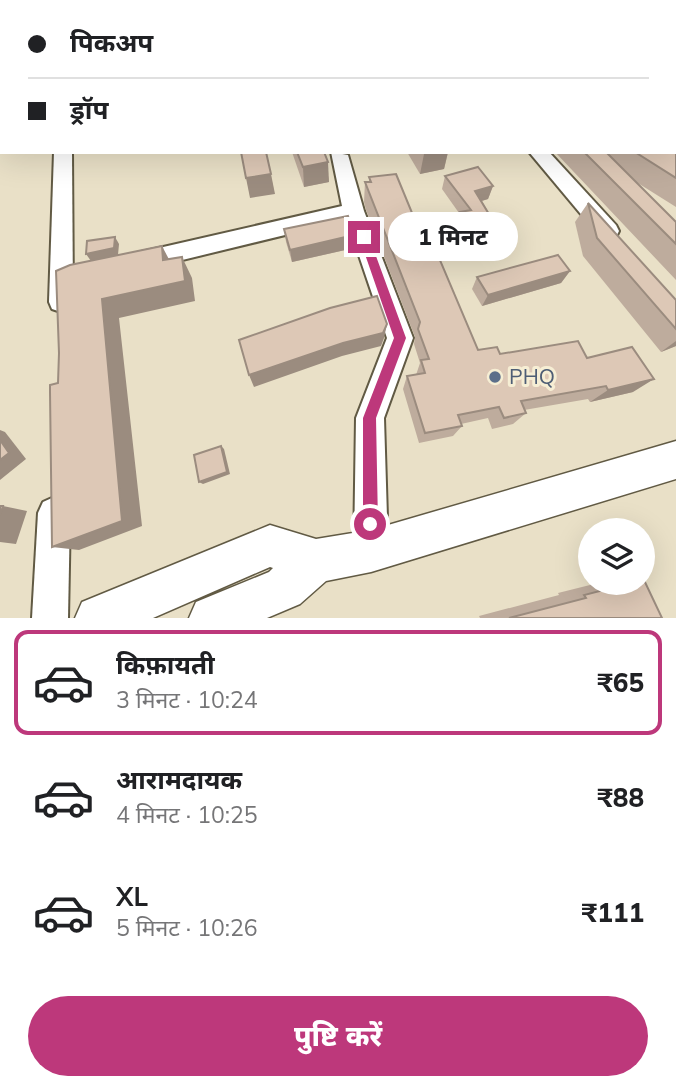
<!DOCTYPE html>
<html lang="hi">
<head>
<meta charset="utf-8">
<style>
  body { margin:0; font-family:Mulish,"Noto Sans Devanagari",sans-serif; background:#f6f6f6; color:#202124; height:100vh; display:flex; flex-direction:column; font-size:26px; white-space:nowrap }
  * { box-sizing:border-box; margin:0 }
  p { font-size:23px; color:#757577 }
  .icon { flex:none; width:38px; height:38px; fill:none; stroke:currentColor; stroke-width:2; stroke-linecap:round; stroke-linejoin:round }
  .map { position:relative; height:618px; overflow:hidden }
  .details { display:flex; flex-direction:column; background:#fff; flex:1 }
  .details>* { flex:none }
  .hud { position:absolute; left:0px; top:0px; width:677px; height:154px; box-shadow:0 7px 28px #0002; display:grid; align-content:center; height:154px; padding:0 28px; background:#fff }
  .buttons { position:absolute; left:578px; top:518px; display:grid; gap:14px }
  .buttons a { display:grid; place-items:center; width:77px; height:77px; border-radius:50%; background:#fff; box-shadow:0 7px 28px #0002; font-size:35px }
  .end { position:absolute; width:32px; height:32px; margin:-16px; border:9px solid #bd387b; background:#fff; box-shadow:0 0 0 4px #fff }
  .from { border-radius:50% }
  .bubble { position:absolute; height:49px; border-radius:24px; background:#fff; box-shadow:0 7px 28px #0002; font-size:23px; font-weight:800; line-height:49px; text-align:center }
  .hud b { display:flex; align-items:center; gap:24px; height:66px; font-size:26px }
  .hud b+b { border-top:2px solid #e0e0e0 }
  .hud i { width:18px; height:18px; background:#202124 }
  ul { padding:12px 0 0; list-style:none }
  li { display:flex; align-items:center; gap:21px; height:105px; margin:0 14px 10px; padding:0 14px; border:4px solid transparent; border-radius:14px }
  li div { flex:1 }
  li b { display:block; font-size:26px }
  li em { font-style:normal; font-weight:800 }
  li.on { border-color:#bd387b }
  li>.icon { width:63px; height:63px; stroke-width:1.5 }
  .button { display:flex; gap:14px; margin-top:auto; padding:14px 28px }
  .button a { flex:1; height:80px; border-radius:42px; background:#bd387b; color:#fff; font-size:28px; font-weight:800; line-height:80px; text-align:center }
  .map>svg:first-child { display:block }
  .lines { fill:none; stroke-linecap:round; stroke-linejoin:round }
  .minor-casing { stroke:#615a44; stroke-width:4 }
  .major-casing { stroke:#615a44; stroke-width:3 }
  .minor { fill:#fff; fill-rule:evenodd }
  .major { fill:#fff; fill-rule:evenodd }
  .wall { fill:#beac9d }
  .shaded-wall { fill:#9b8c7f }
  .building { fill:#ddc8b6; stroke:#9b8c7f; stroke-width:2 }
  .route { fill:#bd387b }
  .service-dot { fill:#5c6f8a; stroke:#f6eed4; stroke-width:2.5 }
  .labels { text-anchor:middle; stroke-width:6; stroke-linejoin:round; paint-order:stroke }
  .service-label { font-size:21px; fill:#4e5e75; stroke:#f6eed4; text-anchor:start }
</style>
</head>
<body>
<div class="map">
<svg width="676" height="618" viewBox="0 0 676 618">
  <rect width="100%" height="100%" fill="#e9e0c7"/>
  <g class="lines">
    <defs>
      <g id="minor">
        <polygon points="414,0 430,0 432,2 415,2"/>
        <rect x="0" y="16" width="2" height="8"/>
        <polygon points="54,152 72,152 73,302 70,309 61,312 52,309 49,302"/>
        <polygon points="331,152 348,155 364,211 413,338 384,418 388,551 383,563 371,568 359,563 354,551 356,418 387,338 347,220 137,271 129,268 126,262 129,256 137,253 342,206"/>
        <polygon points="529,152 549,152 616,225 619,231 616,237 600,237"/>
        <polygon points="54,497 65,502 70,513 68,618 32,618 38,513 43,502"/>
      </g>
      <polygon id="major" points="676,441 676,479 371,572 326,581 300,604 267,618 189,618 196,602 269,572 273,568 270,567 153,618 75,618 82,602 270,525 316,539 371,530"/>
    </defs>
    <use href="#minor" class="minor-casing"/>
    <use href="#major" class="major-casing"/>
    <use href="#minor" class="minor"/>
    <use href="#major" class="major"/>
  </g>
  <g class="wall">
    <polygon points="676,145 676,207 633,180 676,222 676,280 555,152 676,152"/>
    <polygon points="292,152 324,152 329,182 304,187"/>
    <polygon points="407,152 448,152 444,169 420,174"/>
    <polygon points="445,176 493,186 488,199 482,201 504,239 498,252 472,257 455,225 459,213 442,189"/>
    <polygon points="369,177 426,247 478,350 500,354 587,358 633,392 590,402 588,399 524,410 526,413 513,424 492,429 488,418 461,424 462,426 453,436 419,443 403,389 407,376 416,375 420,363 414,344 415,337 366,210 364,202 365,182 369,182"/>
    <polygon points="588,203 676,300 676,346 661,352 583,256 575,222"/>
    <polygon points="284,229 354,248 292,262 286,242"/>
    <polygon points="570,271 561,283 482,306 472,289 477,277"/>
    <polygon points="598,583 642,583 662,618 480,618 479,616 559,595 558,593"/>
  </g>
  <g class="shaded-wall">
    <polygon points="432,152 448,152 444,169 420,174 424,154"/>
    <polygon points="328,162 329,182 304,187 303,167"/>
    <polygon points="271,174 275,194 250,198 246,178"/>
    <polygon points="493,186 488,199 471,204 475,191"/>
    <polygon points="354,235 354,248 292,262 290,250"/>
    <polygon points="115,237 119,244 118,255 91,261 86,254"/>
    <polygon points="504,239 498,252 472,257 477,244"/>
    <polygon points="162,246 173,267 163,260"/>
    <polygon points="182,257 192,278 195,301 119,318 142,526 79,550 52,547 102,299"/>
    <polygon points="570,271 561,283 482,306 488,295"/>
    <polygon points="387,324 384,338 381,346 342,356 254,387 249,375"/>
    <polygon points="676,341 676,346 661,352"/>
    <polygon points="654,379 633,392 590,402 608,390"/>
    <polygon points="0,430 5,432 26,459 0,480"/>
    <polygon points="221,446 224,449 230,474 203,484 199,482"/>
    <polygon points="3,506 27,511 16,544 0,542 0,515"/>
  </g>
  <g class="building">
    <polygon points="676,144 676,178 635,152 676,152"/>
    <polygon points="241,152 266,152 271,174 246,178"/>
    <polygon points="297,152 324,152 328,162 303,167"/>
    <polygon points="584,152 606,152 676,222 676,244"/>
    <polygon points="478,167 493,186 475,191 504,239 477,244 460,212 471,210 445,176"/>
    <polygon points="396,174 426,247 434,246 478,350 497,347 500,354 578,341 587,358 632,347 654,379 608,390 606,386 521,401 526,413 504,418 499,407 458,415 462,426 425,433 407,376 425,373 421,360 429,359 418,329 420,322 365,182 371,182 369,177"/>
    <polygon points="588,203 676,300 676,329 597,238"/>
    <polygon points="348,216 354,235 290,250 284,229"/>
    <polygon points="115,237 114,248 86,254 87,241"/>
    <polygon points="162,246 163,260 182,257 185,281 102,299 122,521 52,547 50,392 50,385 58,383 59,353 56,271 70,265"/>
    <polygon points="558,255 570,271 488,295 477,277"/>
    <polygon points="377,296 387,324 383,333 343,343 249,375 239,340 330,308"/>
    <polygon points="0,440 9,453 0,460"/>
    <polygon points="221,446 227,472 199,482 194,455"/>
    <polygon points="0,506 3,506 0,515"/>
    <polygon points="642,580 644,580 662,618 509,618 586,598 584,595 631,583 642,583"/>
  </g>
  <polygon class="route" points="364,233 369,237 406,338 376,418 378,524 370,532 363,524 363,418 394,338 359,237"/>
  <circle class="service-dot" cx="495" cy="377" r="7"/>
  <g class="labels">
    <g class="service-label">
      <text x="509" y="384">PHQ</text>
    </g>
  </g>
</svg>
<div class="buttons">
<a><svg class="icon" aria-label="layers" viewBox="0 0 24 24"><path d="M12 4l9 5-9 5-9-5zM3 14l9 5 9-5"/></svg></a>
</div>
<i class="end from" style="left:370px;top:524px"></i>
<i class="end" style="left:364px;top:237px"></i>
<div class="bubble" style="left:388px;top:212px;width:130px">1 मिनट</div>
<div class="hud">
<b><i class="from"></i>पिकअप</b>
<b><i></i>ड्रॉप</b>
</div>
</div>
<section class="details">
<ul>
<li class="on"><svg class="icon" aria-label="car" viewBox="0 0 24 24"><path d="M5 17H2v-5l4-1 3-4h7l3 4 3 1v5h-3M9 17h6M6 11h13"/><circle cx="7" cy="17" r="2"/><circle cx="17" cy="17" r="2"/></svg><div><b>किफ़ायती</b><p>3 मिनट · 10:24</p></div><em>₹65</em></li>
<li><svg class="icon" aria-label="car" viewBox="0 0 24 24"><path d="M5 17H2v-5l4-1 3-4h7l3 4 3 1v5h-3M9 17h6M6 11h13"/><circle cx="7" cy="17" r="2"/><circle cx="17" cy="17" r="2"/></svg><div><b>आरामदायक</b><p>4 मिनट · 10:25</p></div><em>₹88</em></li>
<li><svg class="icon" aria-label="car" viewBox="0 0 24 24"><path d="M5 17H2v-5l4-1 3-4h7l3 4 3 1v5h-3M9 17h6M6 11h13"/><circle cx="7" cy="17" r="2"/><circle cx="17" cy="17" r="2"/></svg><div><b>XL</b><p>5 मिनट · 10:26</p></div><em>₹111</em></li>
</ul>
<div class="button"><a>पुष्टि करें</a></div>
</section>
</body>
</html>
